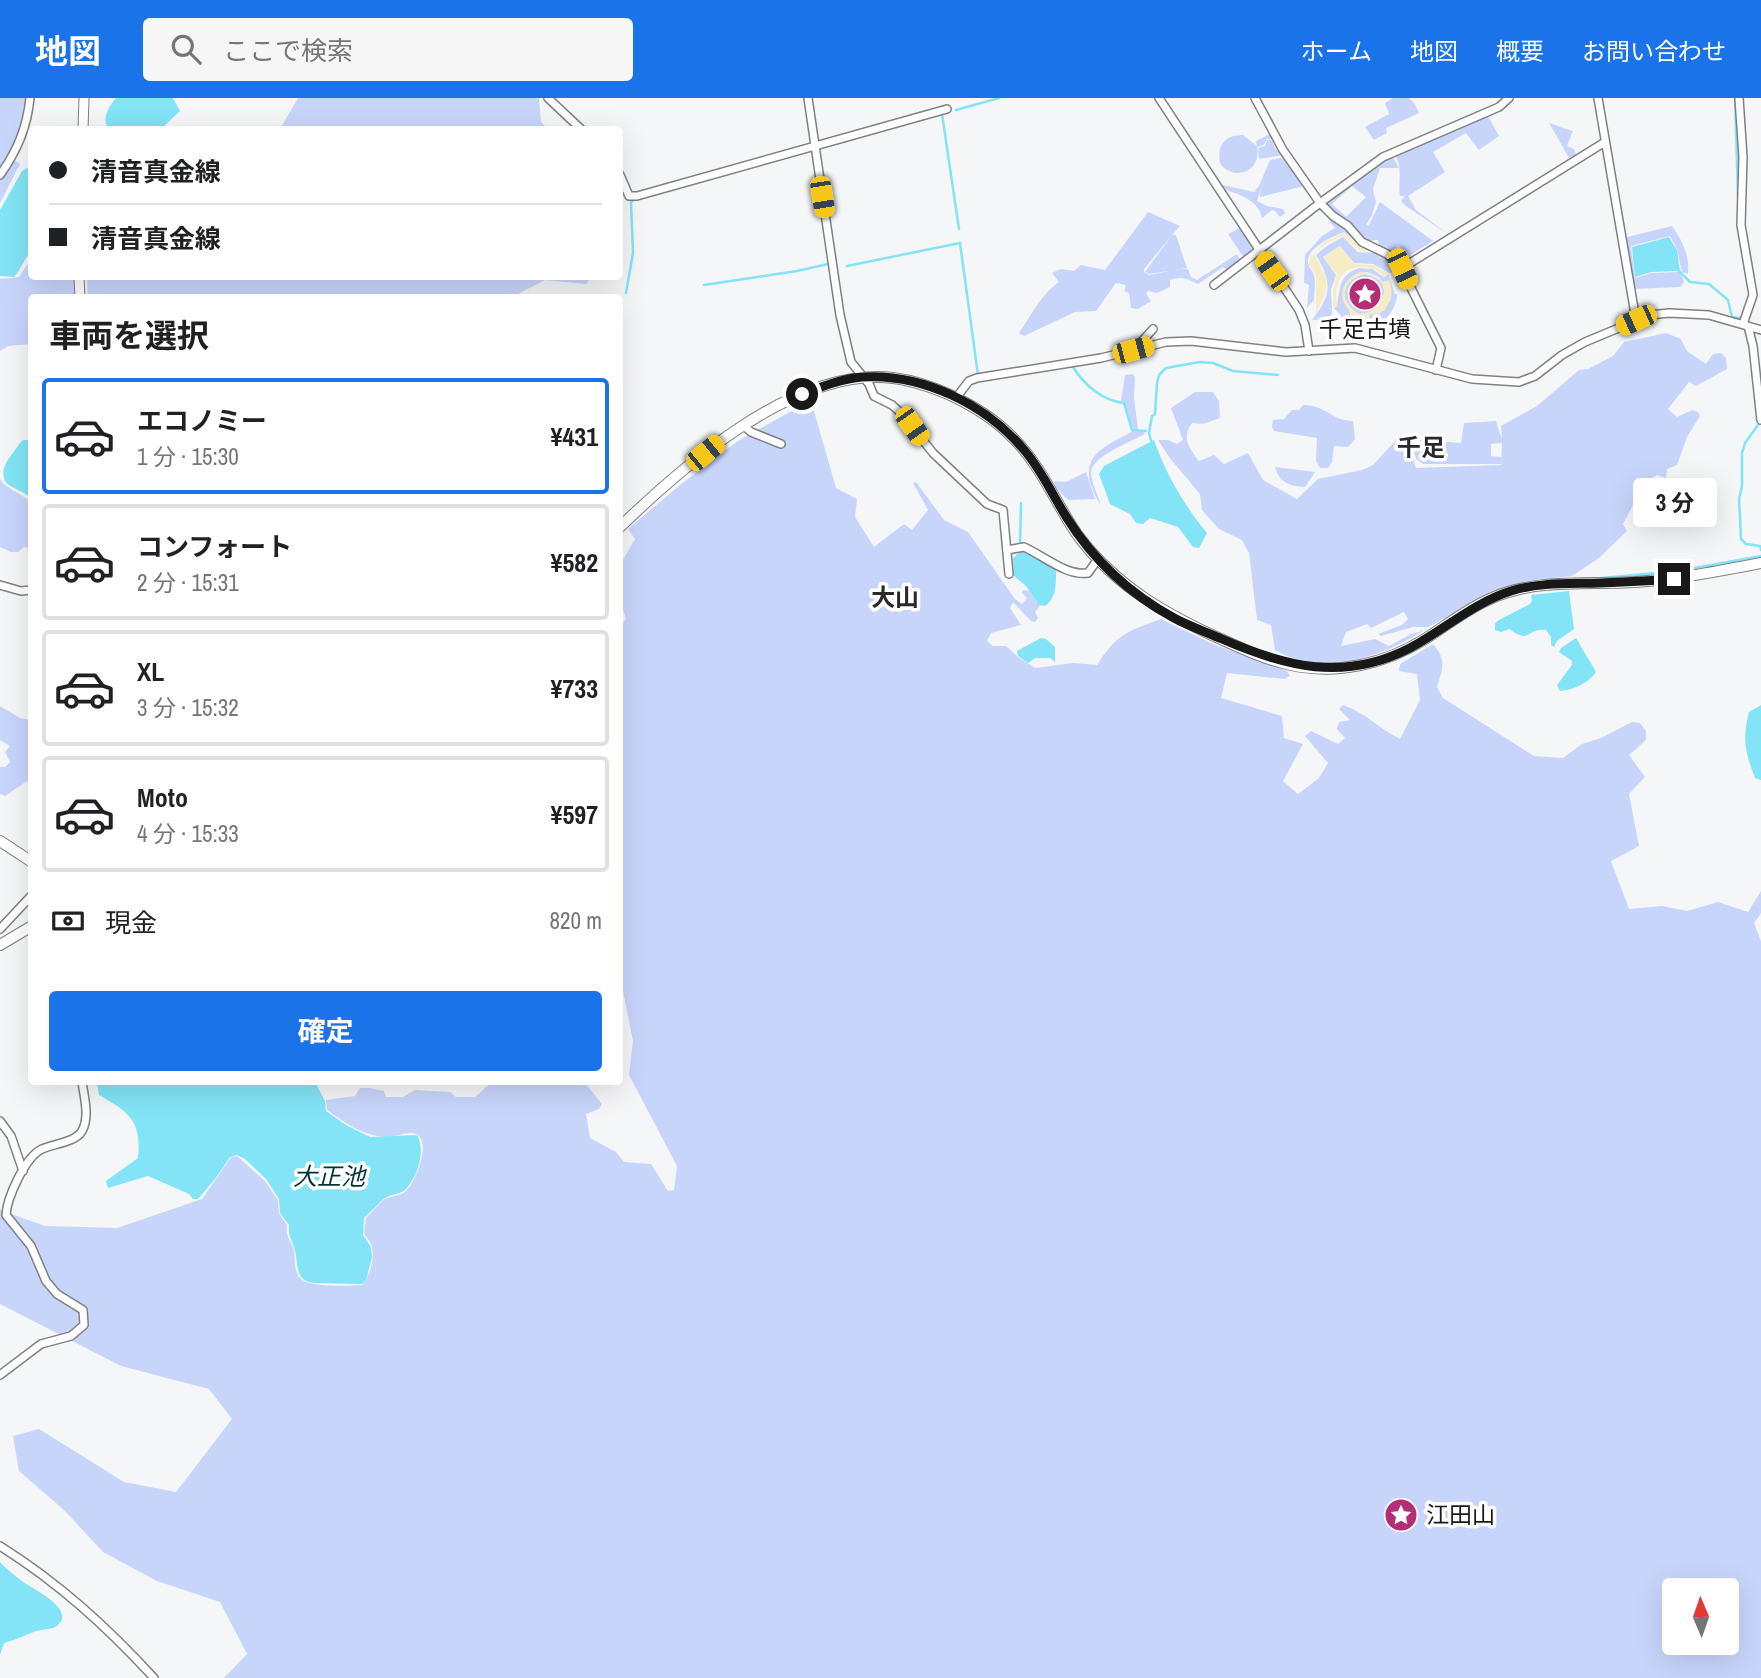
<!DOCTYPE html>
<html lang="ja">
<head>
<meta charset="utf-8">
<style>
  body { margin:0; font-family:"Archivo Narrow","Noto Sans JP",sans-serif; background:#f6f6f6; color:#202124; height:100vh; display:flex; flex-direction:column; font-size:26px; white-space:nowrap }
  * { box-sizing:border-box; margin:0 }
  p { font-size:23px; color:#757577 }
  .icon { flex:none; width:38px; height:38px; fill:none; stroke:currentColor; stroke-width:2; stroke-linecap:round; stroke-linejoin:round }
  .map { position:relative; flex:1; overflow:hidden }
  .panel { position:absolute; left:28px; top:196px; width:595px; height:791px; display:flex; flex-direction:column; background:#fff; border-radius:7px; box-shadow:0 7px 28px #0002 }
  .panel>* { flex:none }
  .top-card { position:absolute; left:28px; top:28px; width:595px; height:154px; border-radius:7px; box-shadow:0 7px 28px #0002; display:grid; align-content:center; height:154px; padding:0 21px; background:#fff }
  .needle { width:46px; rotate:358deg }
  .buttons { position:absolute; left:1662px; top:1480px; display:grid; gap:14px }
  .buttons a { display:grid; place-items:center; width:77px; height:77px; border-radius:7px; background:#fff; box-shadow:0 7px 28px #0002; font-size:35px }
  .end { position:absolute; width:32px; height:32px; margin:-16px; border:9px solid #181819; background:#fff; box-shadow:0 0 0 4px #fff }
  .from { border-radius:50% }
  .bubble { position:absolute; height:49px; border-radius:7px; background:#fff; box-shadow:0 7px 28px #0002; font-size:23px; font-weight:700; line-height:49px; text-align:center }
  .car { position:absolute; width:21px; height:42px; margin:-21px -10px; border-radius:9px; box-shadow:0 0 5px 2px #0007; background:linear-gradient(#f5c518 24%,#345 0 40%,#f5c518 0 76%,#345 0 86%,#f5c518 0) }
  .top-card b { display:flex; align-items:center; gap:24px; height:66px; font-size:26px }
  .top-card b+b { border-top:2px solid #e0e0e0 }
  .top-card i { width:18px; height:18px; background:#202124 }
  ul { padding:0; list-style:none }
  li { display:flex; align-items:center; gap:21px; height:116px; margin:0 14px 10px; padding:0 7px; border:4px solid #e0e0e0; border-radius:7px }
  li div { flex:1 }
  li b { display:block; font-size:26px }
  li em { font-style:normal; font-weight:700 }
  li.active { border-color:#1a73e8 }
  li>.icon { width:63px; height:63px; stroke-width:1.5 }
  h2 { padding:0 21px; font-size:32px; line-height:84px }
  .pay { display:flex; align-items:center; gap:18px; height:77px; padding:0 21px; font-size:26px }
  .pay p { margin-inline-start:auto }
  .cta { display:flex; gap:14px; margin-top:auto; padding:14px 21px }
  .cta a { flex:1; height:80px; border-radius:7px; background:#1a73e8; color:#fff; font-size:28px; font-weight:700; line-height:80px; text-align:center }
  header { display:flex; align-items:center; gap:42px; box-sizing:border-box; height:98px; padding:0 35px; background:#1a73e8; color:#fff }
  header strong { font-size:33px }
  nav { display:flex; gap:38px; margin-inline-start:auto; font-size:24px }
  .search { width:490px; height:63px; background:#f6f6f6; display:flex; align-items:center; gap:18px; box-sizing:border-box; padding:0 24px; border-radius:7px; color:#757577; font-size:26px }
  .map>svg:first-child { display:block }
  .green { fill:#c8d5fb; fill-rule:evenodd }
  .sand { fill:#f6edc7; fill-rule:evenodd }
  .water { fill:#82e4f6 }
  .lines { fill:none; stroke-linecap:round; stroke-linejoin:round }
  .stream { stroke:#82e4f6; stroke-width:2.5 }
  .minor-casing { stroke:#7f8082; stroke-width:10 }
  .tertiary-casing { stroke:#7f8082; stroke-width:11 }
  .secondary-casing { stroke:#7f8082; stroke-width:12 }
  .minor { stroke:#fff; stroke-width:7 }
  .tertiary { stroke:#fff; stroke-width:9 }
  .secondary { stroke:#fff; stroke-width:10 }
  .route { stroke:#181819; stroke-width:9 }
  .labels { text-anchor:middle; stroke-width:7; stroke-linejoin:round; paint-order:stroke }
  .poi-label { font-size:23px; fill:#181819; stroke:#fff }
  .neighbourhood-label { font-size:24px; font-weight:bold; fill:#29292b; stroke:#fff }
  .water-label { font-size:24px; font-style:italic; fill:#003038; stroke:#fff }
</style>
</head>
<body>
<header>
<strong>地図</strong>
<div class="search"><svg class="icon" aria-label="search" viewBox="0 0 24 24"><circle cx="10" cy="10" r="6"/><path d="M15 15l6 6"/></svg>ここで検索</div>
<nav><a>ホーム</a><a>地図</a><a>概要</a><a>お問い合わせ</a></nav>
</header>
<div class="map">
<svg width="1761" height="1580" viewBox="0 0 1761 1580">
  <rect width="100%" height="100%" fill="#f5f6f8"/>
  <g class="green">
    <polygon points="0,0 26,0 18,42 9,58 20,66 0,105"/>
    <polygon points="298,0 539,0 541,24 548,31 280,31"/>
    <polygon points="1393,0 1409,0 1415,6 1419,15 1386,30 1387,35 1374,42 1365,29 1389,16 1385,5"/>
    <path d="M1487 16 1499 38 1479 52 1466 35 1433 54 1445 74 1408 98 1416 112 1449 137 1406 108 1401 103 1405 98H1400C1398 83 1403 71 1395 57Z"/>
    <polygon points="1549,25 1573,33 1567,48 1574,51 1576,57 1569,60"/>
    <path d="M1270 36 1273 37 1284 57 1259 61 1258 50 1265 48 1267 42H1271L1276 51 1283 56 1272 41H1267L1264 47 1257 49C1262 72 1237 84 1221 67 1215 50 1224 36 1243 37L1257 48 1256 43Z"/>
    <path d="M1392 57 1399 70H1380L1373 91 1376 104 1372 117 1366 127H1369L1380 104 1433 143 1410 157 1398 147 1390 155 1375 147H1379L1378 142 1368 143 1362 140 1325 106 1324 104ZM1352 88 1366 99 1346 119 1332 106Z"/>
    <path d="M1285 59 1304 88 1260 99 1261 91 1257 103 1267 108 1283 111 1285 115 1280 119 1275 113 1272 112 1262 120C1259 103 1241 97 1226 92L1223 93 1218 86 1254 94 1259 88 1270 62Z"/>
    <path d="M1148 114 1180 128 1172 137H1176L1187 170 1149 176 1145 174 1172 137 1144 171V174L1149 177 1179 171H1188L1191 179 1197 182 1237 156 1240 162 1229 173 1223 169 1198 186C1187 180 1181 178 1170 182V189L1157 195 1148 193 1146 195 1151 203 1138 211 1131 210 1129 195 1124 193 1126 187 1116 185 1096 213 1075 214 1024 238 1019 235C1033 215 1039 199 1059 184L1052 175 1061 171 1074 173 1081 167 1105 172Z"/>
    <path d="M1332 121 1385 157 1399 172 1389 175 1373 166 1354 165 1340 148 1323 159 1336 177 1331 192 1332 211 1328 210 1332 212 1331 221 1312 222C1332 197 1332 184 1316 157L1328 147 1343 139 1358 154 1376 155 1358 145 1344 134C1332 139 1310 148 1308 162 1307 169 1313 172 1314 178 1316 185 1314 195 1314 202L1307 210 1309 187 1304 185 1305 157 1322 138 1335 130 1329 123Z"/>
    <path d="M1672 128C1682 142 1690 158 1688 176L1682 174 1677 151 1670 138 1631 148 1635 180 1651 175 1680 174 1684 184 1680 189 1634 191 1632 188 1623 140Z"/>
    <polygon points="1240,130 1253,151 1244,160 1228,136"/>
    <polygon points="31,161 32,178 75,179 75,199 32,200 31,246 8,248 0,253 0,181 19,179"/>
    <path d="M1359 170 1372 171 1384 179 1388 176 1395 196H1397C1397 212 1382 230 1365 228L1364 221 1343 220 1334 210 1337 208C1340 190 1339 177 1359 170ZM1367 174 1379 179 1391 201 1380 215 1350 217 1351 213C1336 197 1346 175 1367 174Z"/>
    <path d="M1364 176C1410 183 1365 240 1347 204 1340 190 1351 179 1364 176Z"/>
    <polygon points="87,179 87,178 592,179 586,186 545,182 510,200 88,200"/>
    <path d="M1666 235 1681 241 1687 253 1706 266 1713 256 1721 255 1726 260 1727 271 1696 288 1689 284 1668 311 1677 319 1692 312 1698 314 1700 318 1687 339 1677 367 1667 371 1666 380 1657 377 1645 384 1623 426 1627 433 1599 460 1572 478 1526 483 1502 490 1428 529H1413L1381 538 1378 536 1402 527 1408 521 1404 514 1371 530 1367 526 1346 534 1341 548 1375 541 1389 548 1411 536 1423 533C1380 560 1321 579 1275 552L1271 527 1257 522 1249 455 1242 442 1219 431 1202 412 1200 396 1169 359 1158 342H1168L1177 346 1183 342 1171 310 1195 294H1213L1219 303 1220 320 1203 326 1192 325C1181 340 1189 350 1199 363L1214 357 1224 366 1248 355 1263 382 1297 401 1318 381 1362 372 1373 367 1398 340 1406 341 1416 370 1501 367 1502 345 1491 346V358L1501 359V366H1423L1416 361 1411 341 1461 345 1464 325 1496 323 1502 342 1501 328 1537 308 1579 272 1588 271 1613 258 1624 244Z"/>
    <polygon points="1133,276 1135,280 1134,300 1138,331 1133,331 1124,304 1121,303 1125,277"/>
    <path d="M806 305 814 313 836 390 857 401 855 419 874 449 904 426 912 432 928 412 913 385 916 384 944 422 968 434 1015 501 1022 506 1027 500 1022 495 1023 492 1029 493 1040 508 1035 514 1038 520 1035 524 1031 523 1013 504 1010 510 1021 527 991 535 987 543 993 548H1006L1018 559 1035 570 1073 565 1097 567C1116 537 1127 533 1161 521L1213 546 1287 573 1290 578 1285 581 1227 575 1221 600 1282 618 1284 640 1303 646 1283 683 1298 696 1319 680 1328 665 1305 638 1311 633 1338 646 1345 640 1337 631 1339 624 1350 622 1339 611 1343 607C1366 615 1378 630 1400 641L1420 602 1417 576 1399 573 1400 566 1433 546C1447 563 1443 569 1437 589L1443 600 1534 658 1563 660 1582 646 1601 640 1632 624 1640 625 1646 633V642L1629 657 1645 679 1629 696 1639 748 1611 763 1629 811 1662 808 1687 813 1718 804 1748 814 1761 793V815L1754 825 1761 843V1580H224L247 1556 220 1504 157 1483 103 1454 64 1412 19 1373 13 1338 39 1331 124 1384 176 1394 232 1321 209 1291 121 1268 0 1206V1112L45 1128 117 1130 202 1101 231 1059 237 1058 265 1083 278 1102 279 1116 287 1127C285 1139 291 1142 294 1152 295 1161 294 1171 299 1179 307 1190 349 1188 362 1187 370 1179 376 1157 371 1146 370 1143 367 1140 364 1136L366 1120C372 1114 378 1106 385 1101 391 1098 400 1098 405 1094 416 1085 432 1043 416 1036 409 1033 398 1038 390 1039 364 1039 347 1026 327 1012L326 1002 355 998 360 990H370L384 993 386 999H403L415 992 450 994 456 999H475L492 984H584L602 1006 599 1011 586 1016 590 1040 616 1054 624 1064 651 1066 668 1093 674 1092 677 1068 629 977 633 943 623 893 620 888V532L626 520 620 503V467L635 441 628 431 680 387 738 343ZM1675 1493H1727V1545H1675Z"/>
    <path d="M1303 307C1324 306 1332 323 1353 323L1355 341 1348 349 1334 348 1332 364 1328 370H1320L1316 363 1317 340 1274 333 1272 329 1273 322 1284 321 1292 312H1299Z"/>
    <path d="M1133 333H1143L1145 336C1132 343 1092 358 1091 374 1091 384 1098 397 1101 407 1096 400 1094 395 1091 387 1081 355 1109 347 1133 333Z"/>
    <path d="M1275 369 1315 374 1305 389C1290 388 1279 385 1275 369Z"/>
    <polygon points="1086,374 1095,401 1068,402 1056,390 1053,383 1066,384"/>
    <path d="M0 381C5 390 22 396 31 404V473L30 451 24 449 18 454H11L0 449Z"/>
    <polygon points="0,608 20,620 31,622 31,689 27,683 5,698 0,696 0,669 5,669 10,664 5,654 10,648 0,642"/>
  </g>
  <g class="sand">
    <path d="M1344 135 1358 146 1375 155 1359 152 1343 138 1327 145 1314 156C1328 182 1332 187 1316 214V177L1309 167 1310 159 1326 143Z"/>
    <path d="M1340 148 1354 166 1372 167 1388 175 1384 178C1369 164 1342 165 1337 189 1335 195 1337 201 1337 207L1333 211V192L1337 177 1324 159Z"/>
    <path d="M1361 174 1373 176 1383 184 1389 182C1394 195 1391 202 1384 213L1369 217V220L1350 217C1350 210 1345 209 1343 202 1340 188 1349 178 1361 174ZM1364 176C1410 182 1365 240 1347 204 1340 190 1351 179 1364 176Z"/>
    <circle cx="1365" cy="195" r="10"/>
  </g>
  <g class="water">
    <path d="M116 0H173L180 13 161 31H109C101 22 108 9 116 0Z"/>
    <path d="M27 70 31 74C32 89 35 141 31 151 28 157 18 175 14 179L0 178V112L22 73Z"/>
    <polygon points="1669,139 1677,152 1680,173 1651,174 1635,179 1632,149"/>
    <path d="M23 342H31V400C23 393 14 391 6 385 0 374 5 365 12 356 16 351 18 347 23 342Z"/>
    <path d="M1154 342C1166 376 1184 407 1207 435L1199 450 1193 449 1178 429 1150 420 1143 426 1136 425 1130 416 1110 406 1099 376 1104 368Z"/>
    <path d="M1024 453 1056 472C1056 485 1057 500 1045 508L1039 507 1026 488 1014 478 1013 460 1020 454Z"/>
    <path d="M1569 493 1574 531 1557 543 1554 549 1551 547V539L1546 532C1525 530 1532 547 1509 531L1501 534 1495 532V525L1499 522 1530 506 1532 503 1531 497Z"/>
    <polygon points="1041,540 1046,541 1055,549 1055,564 1050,560 1035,560 1028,565 1018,558 1017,553"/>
    <path d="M1576 540 1596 574C1589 585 1573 592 1560 593L1557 587 1572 567V563L1559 554 1561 550Z"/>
    <path d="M1761 607V682L1755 680C1745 653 1742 643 1749 614Z"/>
    <path d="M97 984H315L325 1003 326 1013 346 1027 370 1039 417 1037C426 1052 418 1078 406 1091 401 1096 392 1096 385 1100 378 1105 371 1114 364 1120L363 1137 371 1149 372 1159 366 1182 362 1186 315 1185C293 1184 299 1163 294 1149 291 1140 288 1137 289 1127L280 1115 279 1101 266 1081 245 1061 237 1057 230 1059 215 1081 198 1101H193L189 1096 148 1078 108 1090 106 1083 138 1060C142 1023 129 1014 99 997Z"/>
    <path d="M0 1464C8 1473 17 1479 26 1486 36 1492 77 1513 57 1528 51 1532 43 1531 36 1533 25 1537 15 1542 4 1545L0 1557Z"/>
  </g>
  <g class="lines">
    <g class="stream">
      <polyline points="1735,0 1738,98"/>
      <polyline points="956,12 999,0"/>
      <polyline points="942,16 959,131"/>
      <polyline points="686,87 852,41"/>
      <polyline points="960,145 978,277"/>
      <polyline points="847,168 960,145"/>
      <polyline points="1678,172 1690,184 1709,186 1728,202 1732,219 1740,220"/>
      <polyline points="704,187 797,173 828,166"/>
      <polyline points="626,195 633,155 631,104 636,101"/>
      <polyline points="1741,221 1746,208"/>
      <path d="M1073 269C1084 287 1103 303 1124 305L1132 332 1146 333"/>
      <polyline points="1758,327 1745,345 1742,355 1742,388 1739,401 1741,441 1746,446 1760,448 1761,452"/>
      <polyline points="1152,346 1149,335 1152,318 1155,316 1157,285 1159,277 1166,270 1200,264 1213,265 1233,273 1278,277"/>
      <polyline points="1020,447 1021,405"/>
      <polyline points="1602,480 1678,473 1761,458"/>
    </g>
    <defs>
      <g id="minor">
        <polyline points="548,0 582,32"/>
        <polyline points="808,0 840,217 851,264 869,286 874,298 892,307 902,316 933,355 987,406 1003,412 1009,476"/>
        <polyline points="1159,0 1299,212 1305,227 1309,253"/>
        <polyline points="1255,0 1283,52 1320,105 1333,118 1348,128 1362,144 1387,156 1400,168 1441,250 1436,272"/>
        <polyline points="1598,0 1636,222"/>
        <polyline points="1739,0 1743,59 1741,127 1753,197 1743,226"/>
        <path d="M0 77C17 53 27 30 30 0"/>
        <polyline points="620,77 629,98 637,98 947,11"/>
        <polyline points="1400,168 1407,167 1605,44"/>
        <polyline points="1214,187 1320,105 1383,59 1499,9 1509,0"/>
        <polyline points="1748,228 1753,248 1761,322"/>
        <polyline points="1134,252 1153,231"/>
        <polyline points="956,300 969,283 977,280 1101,260 1166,244 1191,243 1286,254 1355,250 1472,281 1519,284 1535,278 1562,257 1585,244 1650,217 1669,215 1709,217 1761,232"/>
        <polyline points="744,328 751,334 781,346"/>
        <path d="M1007 452 1024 449C1044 458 1066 478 1088 475L1098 461"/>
        <polyline points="0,487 21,493 32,492"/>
        <polyline points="0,831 32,797"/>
        <polyline points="0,1023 11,1038 23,1073"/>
        <path d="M0 1277 41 1246 71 1238 84 1227 83 1212 57 1196 46 1183 31 1148 6 1117C7 1100 25 1059 42 1051 53 1046 76 1044 82 1033 90 1019 84 998 82 984"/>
        <path d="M0 1448C59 1485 107 1529 154 1580"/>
      </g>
      <g id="tertiary">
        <polyline points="83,32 84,0"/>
        <polyline points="79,178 80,200"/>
      </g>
      <g id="secondary">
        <path d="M620 429C683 368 785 279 877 279 902 279 925 286 948 296 972 307 995 321 1013 340 1042 368 1056 407 1079 439 1117 489 1167 517 1223 542 1245 552 1267 562 1291 567 1337 577 1385 566 1425 541 1447 527 1468 510 1492 500 1538 480 1588 487 1636 484 1679 481 1720 473 1761 465"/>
        <polyline points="0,743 32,764"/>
        <polyline points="0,847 32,828"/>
      </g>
    </defs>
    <use href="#minor" class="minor-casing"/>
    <use href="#tertiary" class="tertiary-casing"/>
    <use href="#secondary" class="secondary-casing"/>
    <use href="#minor" class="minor"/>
    <use href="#tertiary" class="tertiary"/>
    <use href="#secondary" class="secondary"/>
  </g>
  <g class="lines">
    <path class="route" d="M802 296C821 289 841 281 862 279 923 275 987 307 1025 353 1042 373 1053 398 1067 420 1094 463 1130 496 1174 520 1189 528 1206 534 1222 541 1286 569 1344 584 1410 550 1444 532 1473 505 1511 493 1540 484 1570 486 1600 485 1625 484 1649 483 1674 481"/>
  </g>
  <defs>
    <symbol id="sight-disc" viewBox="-11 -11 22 22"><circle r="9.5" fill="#b32e75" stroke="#fff"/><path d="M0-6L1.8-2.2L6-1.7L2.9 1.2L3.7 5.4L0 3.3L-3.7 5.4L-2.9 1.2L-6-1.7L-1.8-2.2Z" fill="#fff"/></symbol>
  </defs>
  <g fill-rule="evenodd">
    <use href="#sight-disc" x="1346" y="177" width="38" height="38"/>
    <use href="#sight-disc" x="1382" y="1398" width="38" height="38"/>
  </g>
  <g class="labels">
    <g class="poi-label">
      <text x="1365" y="239">千足古墳</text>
      <text x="1426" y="1425" text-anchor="start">江田山</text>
    </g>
    <g class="neighbourhood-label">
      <text x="1421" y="358">千足</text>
      <text x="895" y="508">大山</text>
    </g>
    <g class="water-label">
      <text x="329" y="1087">大正池</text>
    </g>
  </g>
</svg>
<div class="buttons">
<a><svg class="needle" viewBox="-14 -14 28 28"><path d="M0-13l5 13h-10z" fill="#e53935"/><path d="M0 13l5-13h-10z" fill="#757577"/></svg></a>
</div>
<i class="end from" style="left:802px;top:296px"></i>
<i class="end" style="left:1674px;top:481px"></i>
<div class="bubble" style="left:1633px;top:380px;width:84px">3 分</div>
<i class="car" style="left:822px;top:99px;rotate:171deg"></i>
<i class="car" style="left:1402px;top:171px;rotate:155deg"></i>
<i class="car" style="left:1272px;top:173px;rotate:325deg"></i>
<i class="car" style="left:1636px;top:222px;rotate:246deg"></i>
<i class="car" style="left:1133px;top:252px;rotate:75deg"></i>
<i class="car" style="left:912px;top:328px;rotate:145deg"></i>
<i class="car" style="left:705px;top:355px;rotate:51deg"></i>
<div class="top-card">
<b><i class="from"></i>清音真金線</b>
<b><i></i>清音真金線</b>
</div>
<section class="panel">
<h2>車両を選択</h2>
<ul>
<li class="active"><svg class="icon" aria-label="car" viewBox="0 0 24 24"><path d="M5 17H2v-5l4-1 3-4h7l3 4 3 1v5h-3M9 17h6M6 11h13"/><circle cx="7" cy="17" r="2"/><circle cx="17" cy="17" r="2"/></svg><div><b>エコノミー</b><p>1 分 · 15:30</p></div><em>¥431</em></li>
<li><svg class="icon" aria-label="car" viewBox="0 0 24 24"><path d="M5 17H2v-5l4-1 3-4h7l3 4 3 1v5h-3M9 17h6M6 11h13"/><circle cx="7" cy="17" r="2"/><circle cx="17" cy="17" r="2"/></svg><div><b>コンフォート</b><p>2 分 · 15:31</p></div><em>¥582</em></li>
<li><svg class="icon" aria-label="car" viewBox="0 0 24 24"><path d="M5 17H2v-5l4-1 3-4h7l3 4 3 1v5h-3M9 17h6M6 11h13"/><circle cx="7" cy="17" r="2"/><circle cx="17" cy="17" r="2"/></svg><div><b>XL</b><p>3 分 · 15:32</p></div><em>¥733</em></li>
<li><svg class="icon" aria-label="car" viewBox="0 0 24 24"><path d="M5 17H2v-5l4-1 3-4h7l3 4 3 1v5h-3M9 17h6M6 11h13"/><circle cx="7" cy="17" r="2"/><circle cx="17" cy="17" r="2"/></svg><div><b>Moto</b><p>4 分 · 15:33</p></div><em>¥597</em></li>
</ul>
<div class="pay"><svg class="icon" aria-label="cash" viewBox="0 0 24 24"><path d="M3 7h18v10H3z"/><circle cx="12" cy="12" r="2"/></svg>現金<p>820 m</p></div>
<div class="cta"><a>確定</a></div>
</section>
</div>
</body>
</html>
